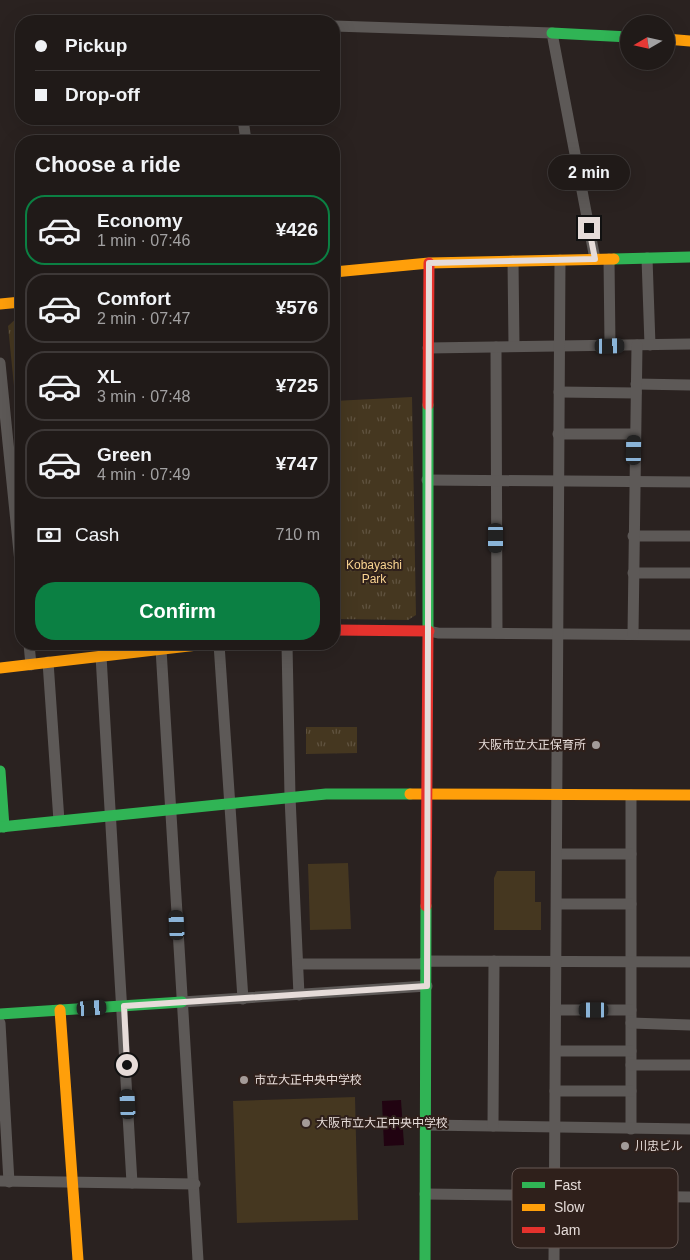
<!DOCTYPE html>
<html lang="en">
<head>
<meta charset="utf-8">
<style>
  body { margin:0; font-family:Arial,"Noto Sans JP",sans-serif; background:#282321; color:#f1f3f6; height:100vh; display:flex; flex-direction:column; font-size:19px; white-space:nowrap }
  * { box-sizing:border-box; margin:0 }
  p { font-size:16px; color:#a2a1a2 }
  .icon { flex:none; width:28px; height:28px; fill:none; stroke:currentColor; stroke-width:2; stroke-linecap:round; stroke-linejoin:round }
  .map { position:relative; flex:1; overflow:hidden }
  .panel { position:absolute; left:15px; top:135px; width:325px; height:515px; display:flex; flex-direction:column; background:#201a18; border-radius:20px; box-shadow:0 5px 20px #0002,0 0 0 1px #3d3837 }
  .panel>* { flex:none }
  .guide { position:absolute; left:15px; top:15px; width:325px; height:110px; border-radius:20px; box-shadow:0 5px 20px #0002,0 0 0 1px #3d3837; display:grid; align-content:center; height:110px; padding:0 20px; background:#201a18 }
  .needle { width:32px; rotate:261deg }
  .buttons { position:absolute; left:620px; top:15px; display:grid; gap:10px }
  .buttons a { display:grid; place-items:center; width:55px; height:55px; border-radius:50%; background:#201a18; box-shadow:0 5px 20px #0002,0 0 0 1px #3d3837; font-size:25px }
  .end { position:absolute; width:22px; height:22px; margin:-11px; border:6px solid #e6dcd9; background:#111; box-shadow:0 0 0 2px #111 }
  .from { border-radius:50% }
  .bubble { position:absolute; height:35px; border-radius:18px; background:#201a18; box-shadow:0 5px 20px #0002,0 0 0 1px #3d3837; font-size:16px; font-weight:700; line-height:35px; text-align:center }
  .car { position:absolute; width:15px; height:30px; margin:-15px -8px; border-radius:6px; box-shadow:0 0 4px 1px #0007; background:linear-gradient(#222 24%,#8ab4d8 0 40%,#222 0 76%,#8ab4d8 0 86%,#222 0) }
  .guide b { display:flex; align-items:center; gap:18px; height:48px; font-size:19px }
  .guide b+b { border-top:1px solid #3d3837 }
  .guide i { width:12px; height:12px; background:#f1f3f6 }
  ul { padding:0; list-style:none }
  li { display:flex; align-items:center; gap:15px; height:70px; margin:0 10px 8px; padding:0 10px; border:2px solid #3d3837; border-radius:20px }
  li div { flex:1 }
  li b { display:block; font-size:19px }
  li em { font-style:normal; font-weight:700 }
  li.selected { border-color:#0b8043 }
  li>.icon { width:45px; height:45px; stroke-width:1.5 }
  h2 { padding:0 20px; font-size:22px; line-height:60px }
  .pay { display:flex; align-items:center; gap:12px; height:55px; padding:0 20px; font-size:19px }
  .pay p { margin-inline-start:auto }
  .button { display:flex; gap:10px; margin-top:auto; padding:10px 20px }
  .button a { flex:1; height:58px; border-radius:20px; background:#0b8043; color:#fff; font-size:20px; font-weight:700; line-height:58px; text-align:center }
  .map>svg:first-child { display:block }
  .grass { fill:url(#grass-tufts) }
  .pitch { fill:#453720 }
  .water { fill:#210311 }
  .lines { fill:none; stroke-linecap:round; stroke-linejoin:round }
  .street { stroke:#5d5957; stroke-width:11 }
  .fast { stroke:#30b455; stroke-width:11 }
  .slow { stroke:#ff9f0a; stroke-width:11 }
  .jam { stroke:#e5322d; stroke-width:11 }
  .route { stroke:#e6dcd9; stroke-width:6 }
  .poi-dot { fill:#a49b98; stroke:#2f201b; stroke-width:2 }
  .labels { text-anchor:middle; stroke-width:4; stroke-linejoin:round; paint-order:stroke }
  .park-label { font-size:12px; fill:#fad491; stroke:#2f201b }
  .poi-label { font-size:12px; fill:#e6dcd9; stroke:#2f201b; text-anchor:start }
  .key { fill:#2f201b; stroke:#665854; stroke-width:1 }
  .key-label { font-size:14px; fill:#e6dcd9 }
</style>
</head>
<body>
<div class="map">
<svg width="690" height="1260" viewBox="0 0 690 1260">
  <defs>
    <pattern id="grass-tufts" width="24" height="20" patternUnits="userSpaceOnUse" patternTransform="scale(1.25)"><rect width="24" height="20" fill="#453720"/><path d="M3 7l-1-3M5 7V3M7 7l1-3M15 17l-1-3M17 17v-4M19 17l1-3" fill="none" stroke="#605340"/></pattern>
  </defs>
  <rect width="100%" height="100%" fill="#2a2220"/>
  <g class="grass">
    <polygon points="18,317 21,317 21,456 8,326"/>
    <polygon points="412,397 416,615 408,620 334,619 334,401"/>
    <polygon points="40,644 104,644 48,650"/>
    <polygon points="306,727 357,727 357,753 306,754"/>
  </g>
  <g class="pitch">
    <polygon points="348,863 351,929 310,930 308,864"/>
    <polygon points="497,871 535,871 535,902 541,902 541,930 494,930 494,878"/>
    <polygon points="355,1097 358,1220 237,1223 233,1101"/>
  </g>
  <polygon class="water" points="401,1100 404,1145 384,1146 382,1101"/>
  <g class="lines">
    <g class="street">
      <polyline points="334,26 552,33 595,259"/>
      <polyline points="243,119 246,141"/>
      <polyline points="647,258 650,345"/>
      <polyline points="609,259 610,345"/>
      <polyline points="513,261 514,346"/>
      <polyline points="496,347 497,633"/>
      <polyline points="428,348 690,344"/>
      <polyline points="0,363 21,572"/>
      <polyline points="636,384 690,385"/>
      <polyline points="559,392 636,393"/>
      <polyline points="558,434 635,434"/>
      <polyline points="427,480 690,482"/>
      <polyline points="633,536 690,536"/>
      <polyline points="633,573 690,573"/>
      <polyline points="429,631 438,633 690,635"/>
      <polyline points="633,634 637,345"/>
      <polyline points="29,644 31,665"/>
      <polyline points="219,644 243,999"/>
      <polyline points="287,644 290,797 299,995"/>
      <polyline points="161,649 198,1260"/>
      <polyline points="101,656 132,1183"/>
      <polyline points="48,662 59,821"/>
      <polyline points="631,795 631,1129"/>
      <polyline points="557,854 631,854"/>
      <polyline points="558,904 631,904"/>
      <polyline points="298,964 421,964 426,961 690,962"/>
      <polyline points="182,1002 427,986"/>
      <polyline points="556,1010 631,1010"/>
      <polyline points="0,1023 9,1182"/>
      <polyline points="631,1023 690,1025"/>
      <polyline points="556,1051 631,1051"/>
      <polyline points="631,1065 690,1065"/>
      <polyline points="555,1091 631,1091"/>
      <polyline points="426,1125 690,1129"/>
      <polyline points="493,1126 494,961"/>
      <polyline points="0,1181 195,1184"/>
      <polyline points="425,1194 690,1197"/>
      <polyline points="554,1260 560,260"/>
    </g>
    <g class="fast">
      <polyline points="552,33 629,37"/>
      <polyline points="614,259 690,257"/>
      <polyline points="428,632 428,405"/>
      <polyline points="0,771 4,827"/>
      <polyline points="0,827 326,794 410,794"/>
      <polyline points="0,1014 182,1002"/>
      <polyline points="425,1260 426,906"/>
    </g>
    <g class="slow">
      <polyline points="666,39 690,41"/>
      <polyline points="334,272 429,263 614,259"/>
      <polyline points="0,304 21,302"/>
      <polyline points="0,668 206,644"/>
      <polyline points="410,794 690,795"/>
      <polyline points="60,1010 78,1260"/>
    </g>
    <g class="jam">
      <polyline points="428,405 429,263"/>
      <polyline points="334,630 429,631"/>
      <polyline points="426,906 428,632"/>
    </g>
  </g>
  <g class="lines">
    <polyline class="route" points="127,1065 124,1006 427,986 429,263 595,259 589,228"/>
  </g>
  <g class="poi-dot">
    <circle cx="596" cy="745" r="5"/>
    <circle cx="244" cy="1080" r="5"/>
    <circle cx="306" cy="1123" r="5"/>
    <circle cx="625" cy="1146" r="5"/>
  </g>
  <g class="labels">
    <g class="park-label">
      <text x="374" y="569">Kobayashi<tspan x="374" dy="14">Park</tspan></text>
    </g>
    <g class="poi-label">
      <text x="586" y="749" text-anchor="end">大阪市立大正保育所</text>
      <text x="254" y="1084">市立大正中央中学校</text>
      <text x="316" y="1127">大阪市立大正中央中学校</text>
      <text x="635" y="1150">川忠ビル</text>
    </g>
  </g>
  <rect x="512" y="1168" width="166" height="80" rx="8" class="key"/>
  <rect x="522" y="1182" width="23" height="6" fill="#30b455"/>
  <rect x="522" y="1204" width="23" height="7" fill="#ff9f0a"/>
  <rect x="522" y="1227" width="23" height="6" fill="#e5322d"/>
  <g class="key-label">
    <text x="554" y="1190">Fast</text>
    <text x="554" y="1212">Slow</text>
    <text x="554" y="1235">Jam</text>
  </g>
</svg>
<div class="buttons">
<a><svg class="needle" viewBox="-14 -14 28 28"><path d="M0-13l5 13h-10z" fill="#e53935"/><path d="M0 13l5-13h-10z" fill="#a2a1a2"/></svg></a>
</div>
<i class="end from" style="left:127px;top:1065px"></i>
<i class="end" style="left:589px;top:228px"></i>
<div class="bubble" style="left:548px;top:155px;width:82px">2 min</div>
<i class="car" style="left:610px;top:346px;rotate:89deg"></i>
<i class="car" style="left:634px;top:450px;rotate:1deg"></i>
<i class="car" style="left:496px;top:538px;rotate:180deg"></i>
<i class="car" style="left:177px;top:925px;rotate:357deg"></i>
<i class="car" style="left:92px;top:1008px;rotate:86deg"></i>
<i class="car" style="left:594px;top:1010px;rotate:270deg"></i>
<i class="car" style="left:128px;top:1104px;rotate:357deg"></i>
<div class="guide">
<b><i class="from"></i>Pickup</b>
<b><i></i>Drop-off</b>
</div>
<section class="panel">
<h2>Choose a ride</h2>
<ul>
<li class="selected"><svg class="icon" aria-label="car" viewBox="0 0 24 24"><path d="M5 17H2v-5l4-1 3-4h7l3 4 3 1v5h-3M9 17h6M6 11h13"/><circle cx="7" cy="17" r="2"/><circle cx="17" cy="17" r="2"/></svg><div><b>Economy</b><p>1 min · 07:46</p></div><em>¥426</em></li>
<li><svg class="icon" aria-label="car" viewBox="0 0 24 24"><path d="M5 17H2v-5l4-1 3-4h7l3 4 3 1v5h-3M9 17h6M6 11h13"/><circle cx="7" cy="17" r="2"/><circle cx="17" cy="17" r="2"/></svg><div><b>Comfort</b><p>2 min · 07:47</p></div><em>¥576</em></li>
<li><svg class="icon" aria-label="car" viewBox="0 0 24 24"><path d="M5 17H2v-5l4-1 3-4h7l3 4 3 1v5h-3M9 17h6M6 11h13"/><circle cx="7" cy="17" r="2"/><circle cx="17" cy="17" r="2"/></svg><div><b>XL</b><p>3 min · 07:48</p></div><em>¥725</em></li>
<li><svg class="icon" aria-label="car" viewBox="0 0 24 24"><path d="M5 17H2v-5l4-1 3-4h7l3 4 3 1v5h-3M9 17h6M6 11h13"/><circle cx="7" cy="17" r="2"/><circle cx="17" cy="17" r="2"/></svg><div><b>Green</b><p>4 min · 07:49</p></div><em>¥747</em></li>
</ul>
<div class="pay"><svg class="icon" aria-label="cash" viewBox="0 0 24 24"><path d="M3 7h18v10H3z"/><circle cx="12" cy="12" r="2"/></svg>Cash<p>710 m</p></div>
<div class="button"><a>Confirm</a></div>
</section>
</div>
</body>
</html>
